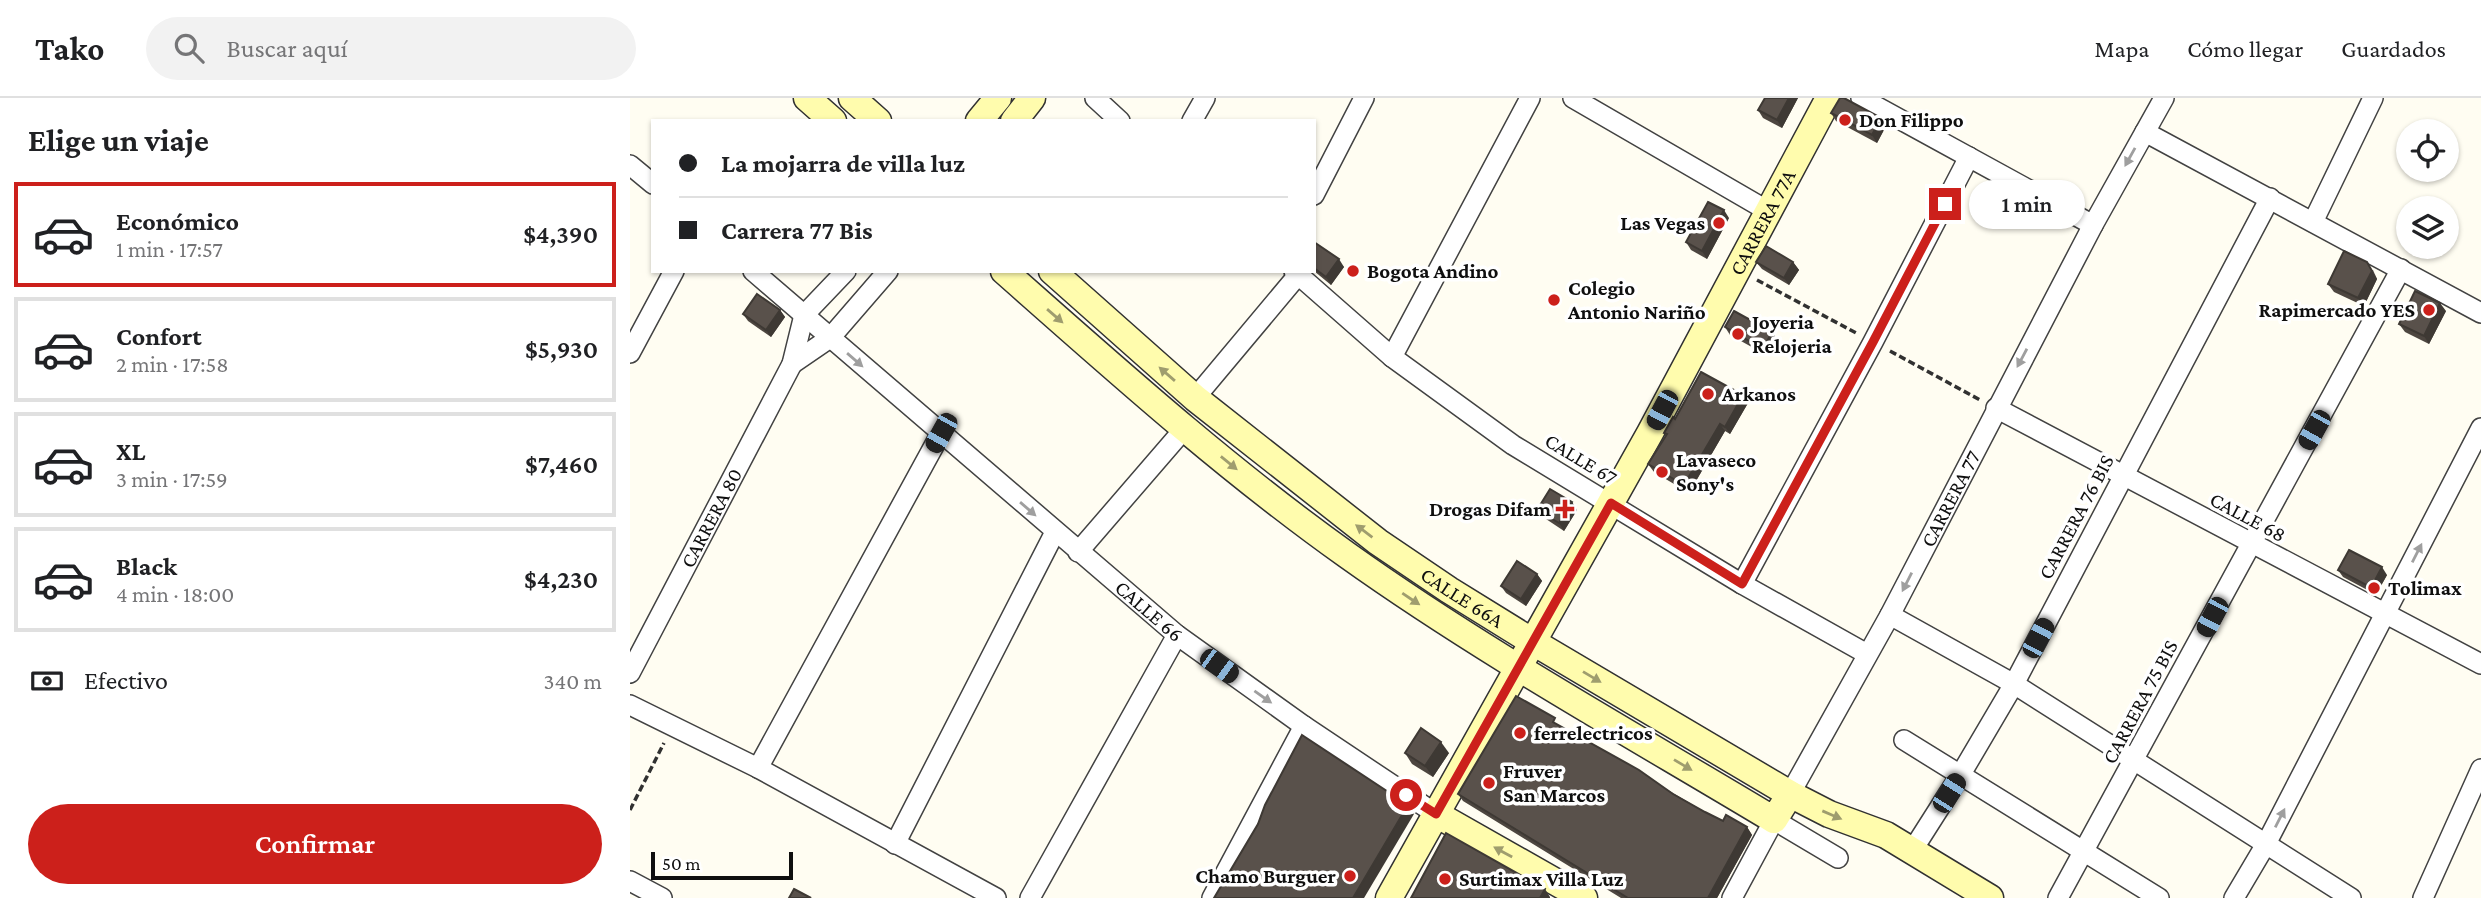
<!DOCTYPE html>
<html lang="es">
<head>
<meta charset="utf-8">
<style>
  body { margin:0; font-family:"Crimson Pro",serif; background:#f2f2f2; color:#202124; height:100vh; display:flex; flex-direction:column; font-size:26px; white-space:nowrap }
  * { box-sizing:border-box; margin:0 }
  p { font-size:23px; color:#757577 }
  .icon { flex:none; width:38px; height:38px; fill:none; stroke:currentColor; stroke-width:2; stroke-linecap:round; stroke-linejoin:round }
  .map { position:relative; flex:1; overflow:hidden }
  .side { display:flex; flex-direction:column; background:#fff; width:630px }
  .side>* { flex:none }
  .hud { position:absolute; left:21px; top:21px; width:665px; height:154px; border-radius:0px; box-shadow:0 2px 5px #0004; display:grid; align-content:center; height:154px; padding:0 28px; background:#fff }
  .tools { position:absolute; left:1766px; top:21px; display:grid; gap:14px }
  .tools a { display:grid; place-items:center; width:63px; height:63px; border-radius:50%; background:#fff; box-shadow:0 2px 5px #0004; font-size:35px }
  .scale { position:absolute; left:21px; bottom:18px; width:142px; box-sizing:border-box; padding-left:7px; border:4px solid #0f0f0f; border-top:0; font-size:19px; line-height:24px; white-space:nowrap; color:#0f0f0f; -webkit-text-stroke:5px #fff; paint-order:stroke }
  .end { position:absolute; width:32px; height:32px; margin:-16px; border:9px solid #cc201b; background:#fff; box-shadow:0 0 0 4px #fff }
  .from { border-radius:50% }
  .bubble { position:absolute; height:49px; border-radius:24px; background:#fff; box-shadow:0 2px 5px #0004; font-size:23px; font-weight:600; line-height:49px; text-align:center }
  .car { position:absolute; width:21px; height:42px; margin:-21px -10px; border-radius:9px; box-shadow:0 0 5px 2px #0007; background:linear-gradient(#222 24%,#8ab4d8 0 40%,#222 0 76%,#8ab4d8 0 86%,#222 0) }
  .hud b { display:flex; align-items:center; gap:24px; height:66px; font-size:26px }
  .hud b+b { border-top:2px solid #e0e0e0 }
  .hud i { width:18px; height:18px; background:#202124 }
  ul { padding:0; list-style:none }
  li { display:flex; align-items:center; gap:21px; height:105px; margin:0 14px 10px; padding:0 14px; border:4px solid #e0e0e0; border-radius:0px }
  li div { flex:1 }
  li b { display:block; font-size:26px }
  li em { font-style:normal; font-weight:600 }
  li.active { border-color:#cc201b }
  li>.icon { width:63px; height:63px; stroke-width:1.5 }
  h2 { padding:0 28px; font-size:32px; line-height:84px }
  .pay { display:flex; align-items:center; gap:18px; height:77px; padding:0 28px; font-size:26px }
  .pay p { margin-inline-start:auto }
  .action { display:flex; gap:14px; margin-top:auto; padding:14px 28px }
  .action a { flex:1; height:80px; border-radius:42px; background:#cc201b; color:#fff; font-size:28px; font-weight:600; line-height:80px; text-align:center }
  header { display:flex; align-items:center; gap:42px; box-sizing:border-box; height:98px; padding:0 35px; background:#fff; border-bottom:2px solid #e0e0e0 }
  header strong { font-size:33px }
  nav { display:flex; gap:38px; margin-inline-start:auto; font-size:24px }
  .search { width:490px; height:63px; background:#f2f2f2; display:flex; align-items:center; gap:18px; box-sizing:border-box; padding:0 24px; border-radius:38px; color:#757577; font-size:26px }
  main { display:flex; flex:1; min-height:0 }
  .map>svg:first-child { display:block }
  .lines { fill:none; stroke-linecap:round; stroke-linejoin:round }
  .street-casing { stroke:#424242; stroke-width:22 }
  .secondary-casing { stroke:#313131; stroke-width:29 }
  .path { stroke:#313131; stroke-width:3.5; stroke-dasharray:7 3.5; stroke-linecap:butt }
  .street { stroke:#fff; stroke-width:19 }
  .secondary { stroke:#fffcad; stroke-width:26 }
  .wall { fill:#4d4640 }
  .shaded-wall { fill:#3e3934 }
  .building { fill:#59514b; stroke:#3e3934; stroke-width:2 }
  .oneway { fill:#9f9f9f }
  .oneway2 { fill:#9f9d6e }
  .route { stroke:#cc201b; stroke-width:9 }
  .poi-dot { fill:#cc201b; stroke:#fff; stroke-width:2.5 }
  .labels { text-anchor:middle; stroke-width:7; stroke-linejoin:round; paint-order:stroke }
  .poi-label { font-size:21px; font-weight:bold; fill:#0f0f0f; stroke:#fff; text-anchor:start }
  .street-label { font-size:21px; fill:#0f0f0f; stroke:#fff }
</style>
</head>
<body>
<header>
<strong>Tako</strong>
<div class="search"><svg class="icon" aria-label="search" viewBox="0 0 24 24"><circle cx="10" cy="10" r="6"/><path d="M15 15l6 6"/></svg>Buscar aquí</div>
<nav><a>Mapa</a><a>Cómo llegar</a><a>Guardados</a></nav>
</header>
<main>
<section class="side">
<h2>Elige un viaje</h2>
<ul>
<li class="active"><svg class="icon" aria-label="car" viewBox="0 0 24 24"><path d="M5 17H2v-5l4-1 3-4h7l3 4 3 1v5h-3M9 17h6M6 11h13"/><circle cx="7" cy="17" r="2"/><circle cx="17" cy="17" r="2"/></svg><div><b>Económico</b><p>1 min · 17:57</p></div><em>$4,390</em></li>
<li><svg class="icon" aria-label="car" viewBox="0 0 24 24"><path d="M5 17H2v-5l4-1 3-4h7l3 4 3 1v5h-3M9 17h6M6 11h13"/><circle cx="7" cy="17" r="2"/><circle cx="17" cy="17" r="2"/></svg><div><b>Confort</b><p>2 min · 17:58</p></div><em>$5,930</em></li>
<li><svg class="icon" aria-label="car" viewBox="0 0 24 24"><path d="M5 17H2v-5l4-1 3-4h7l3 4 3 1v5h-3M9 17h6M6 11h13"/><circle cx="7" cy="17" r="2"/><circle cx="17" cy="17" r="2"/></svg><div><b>XL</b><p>3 min · 17:59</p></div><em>$7,460</em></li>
<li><svg class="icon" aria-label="car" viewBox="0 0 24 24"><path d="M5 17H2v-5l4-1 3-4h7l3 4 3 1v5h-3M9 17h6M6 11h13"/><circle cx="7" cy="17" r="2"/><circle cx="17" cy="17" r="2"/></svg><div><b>Black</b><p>4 min · 18:00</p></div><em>$4,230</em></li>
</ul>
<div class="pay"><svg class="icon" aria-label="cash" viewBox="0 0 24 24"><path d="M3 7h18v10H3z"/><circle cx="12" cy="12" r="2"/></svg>Efectivo<p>340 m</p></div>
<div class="action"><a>Confirmar</a></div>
</section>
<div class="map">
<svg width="1851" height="800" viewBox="0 0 1851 800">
  <rect width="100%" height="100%" fill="#fffdf2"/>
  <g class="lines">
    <defs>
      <g id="street">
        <polyline points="465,0 490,23"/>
        <polyline points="943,0 1138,113"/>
        <polyline points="1231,0 1463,127"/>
        <polyline points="562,23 575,0"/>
        <polyline points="1515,34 1851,215"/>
        <polyline points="0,67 23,86"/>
        <polyline points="684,97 734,0"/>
        <polyline points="1683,124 1743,0"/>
        <path id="s1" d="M123 173 547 537 674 628 806 716"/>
        <polyline points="664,173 762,259 883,347 1112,486 1237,556"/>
        <polyline points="0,255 44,173"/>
        <polyline points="762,259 900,0"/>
        <polyline points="162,266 200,240 258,173"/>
        <polyline points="565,300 668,177"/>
        <polyline points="1366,310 1851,566"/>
        <polyline points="448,454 555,330"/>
        <polyline points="1112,486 1243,244 1339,59"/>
        <polyline points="1260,517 1384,586 1721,800"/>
        <path id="s2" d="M0 575 162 266 174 217 216 173"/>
        <polyline points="0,607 128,670 366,800"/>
        <polyline points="1274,642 1529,800"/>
        <polyline points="128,670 311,335"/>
        <path id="s3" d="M1160 696 1260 517 1463 127 1534 0"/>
        <polyline points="265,746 425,434"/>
        <polyline points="1282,753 1331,676 1384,586 1640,100"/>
        <polyline points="0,783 32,800"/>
        <polyline points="400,800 547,537"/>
        <polyline points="582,800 674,628"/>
        <polyline points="1102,800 1144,722 1208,760"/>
        <polyline points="1428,800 1771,171"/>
        <polyline points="1604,800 1636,746 1851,330"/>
        <polyline points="1793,800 1851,671"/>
      </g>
      <g id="secondary">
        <polyline points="177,0 203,23"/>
        <polyline points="222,0 248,23"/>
        <polyline points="349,23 368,0"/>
        <polyline points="384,23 402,0"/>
        <path d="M374 173C485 271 596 371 717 457 853 554 1001 636 1144 722L1160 696"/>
        <path id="s4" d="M422 173 565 300 748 444 819 492 903 544 1160 696 1199 716 1256 737 1360 800"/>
        <polyline points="806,716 954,800"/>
        <path id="s5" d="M759 800 1020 335 1199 0"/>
      </g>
    </defs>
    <use href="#street" class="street-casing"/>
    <use href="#secondary" class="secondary-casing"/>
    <g class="path">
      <polyline points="1127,182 1228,236"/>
      <polyline points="1260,253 1352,303"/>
      <polyline points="0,712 34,645"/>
    </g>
    <use href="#street" class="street"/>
    <use href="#secondary" class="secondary"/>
  </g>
  <g class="wall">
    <polygon points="1135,0 1168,0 1152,30 1133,20 1128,12"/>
    <polygon points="1201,15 1256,28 1247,45 1206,23"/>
    <polygon points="1099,120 1077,161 1061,152 1056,144"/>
    <polygon points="684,144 714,169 701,187 684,173"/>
    <polygon points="1126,164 1163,164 1169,172 1159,187 1132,171"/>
    <polygon points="1743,172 1747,181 1734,208 1704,194 1698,186"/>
    <polygon points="150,212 155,219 141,239 118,223 113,216"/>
    <polygon points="1816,213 1799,246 1775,234 1769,226"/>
    <polygon points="1095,229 1148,242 1138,258 1100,237"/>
    <polygon points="1118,305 1100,336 1095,333 1059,395 1024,374 1018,366 1036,338 1034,335 1045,321"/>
    <polygon points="942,404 947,412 934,433 913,419 907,412"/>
    <polygon points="1708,472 1757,477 1748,493 1743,495 1713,479"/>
    <polygon points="907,476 912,483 896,508 876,495 871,488"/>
    <polygon points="930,628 1075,714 1093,723 1117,729 1122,737 1087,800 991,800 833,703 828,696"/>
    <polygon points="775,655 819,655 803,679 782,666"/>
  </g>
  <g class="shaded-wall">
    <polygon points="1159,0 1168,0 1152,30 1147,22"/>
    <polygon points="1251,20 1256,28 1247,45 1242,37"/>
    <polygon points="1094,112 1099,120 1077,161 1072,153"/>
    <polygon points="709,161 714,169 701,187 696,179"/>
    <polygon points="1163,164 1169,172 1159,187 1154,180"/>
    <polygon points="1737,164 1747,181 1734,208 1728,200"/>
    <polygon points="1810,205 1816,213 1799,246 1794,238"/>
    <polygon points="150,212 155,219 141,239 136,232"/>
    <polygon points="1142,234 1148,242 1138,258 1133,251"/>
    <polygon points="1113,297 1118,305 1100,336 1095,329"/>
    <polygon points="1090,326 1095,333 1059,395 1054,387"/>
    <polygon points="942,404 947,412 934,433 929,425"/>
    <polygon points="1752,469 1757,477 1748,493 1743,486"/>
    <polygon points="907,476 912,483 896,508 891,501"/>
    <polygon points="811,644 819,655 803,679 795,668"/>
    <polygon points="778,707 784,716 734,800 723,800"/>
    <polygon points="1117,729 1122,737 1087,800 1078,800"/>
    <polygon points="915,791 920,799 920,800 910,800"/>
  </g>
  <g class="building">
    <polygon points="1135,0 1159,0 1147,22 1128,12"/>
    <polygon points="1210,0 1214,0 1251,20 1242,37 1201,15"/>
    <polygon points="1078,104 1094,112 1072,153 1056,144"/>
    <polygon points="684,144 709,161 696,179 684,170"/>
    <polygon points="1136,148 1163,164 1154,180 1126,164"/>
    <polygon points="1714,153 1737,164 1742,173 1728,200 1698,186"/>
    <polygon points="1785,193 1810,205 1794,238 1769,226"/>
    <polygon points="127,196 150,212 136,232 113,216"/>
    <polygon points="1104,213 1142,234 1133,251 1095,229"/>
    <polygon points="1071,274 1113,297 1095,329 1090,326 1054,387 1018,366 1037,336 1034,335 1043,319 1045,321"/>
    <polygon points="920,391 942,404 929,425 907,412"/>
    <polygon points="1719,452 1752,469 1743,486 1738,488 1708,472"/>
    <polygon points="887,463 907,476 891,501 871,488"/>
    <polygon points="886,598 925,620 923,624 1009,672 1043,696 1075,714 1093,723 1096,717 1117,729 1078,800 998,800 828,696"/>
    <polygon points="791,630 811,644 795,668 775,655"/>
    <polygon points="672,637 778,707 723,800 584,800 628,726 635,707"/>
    <polygon points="816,735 915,791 910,800 781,800"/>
    <polygon points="164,791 181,800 159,800"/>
  </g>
  <defs><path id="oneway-solid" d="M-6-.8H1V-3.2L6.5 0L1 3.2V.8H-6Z" transform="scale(1.75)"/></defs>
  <g class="oneway">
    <use href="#oneway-solid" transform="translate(1500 59) rotate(119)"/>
    <use href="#oneway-solid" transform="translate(1392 260) rotate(118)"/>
    <use href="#oneway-solid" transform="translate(225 262) rotate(41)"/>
    <use href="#oneway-solid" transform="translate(398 411) rotate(41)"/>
    <use href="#oneway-solid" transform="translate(1787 455) rotate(-63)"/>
    <use href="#oneway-solid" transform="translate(1277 484) rotate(117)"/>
    <use href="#oneway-solid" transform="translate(633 599) rotate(35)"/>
    <use href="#oneway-solid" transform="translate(1650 720) rotate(-63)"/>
  </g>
  <g class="oneway2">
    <use href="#oneway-solid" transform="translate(425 218) rotate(41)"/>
    <use href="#oneway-solid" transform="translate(537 276) rotate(-139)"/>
    <use href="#oneway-solid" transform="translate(599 365) rotate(39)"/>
    <use href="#oneway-solid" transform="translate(734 433) rotate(-143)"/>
    <use href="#oneway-solid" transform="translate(781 501) rotate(34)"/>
    <use href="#oneway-solid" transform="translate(962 579) rotate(31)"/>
    <use href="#oneway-solid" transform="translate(1053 667) rotate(31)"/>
    <use href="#oneway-solid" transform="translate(1202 717) rotate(23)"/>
    <use href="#oneway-solid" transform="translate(873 754) rotate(-151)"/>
  </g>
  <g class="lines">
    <polyline class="route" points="776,697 806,716 981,405 1112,486 1243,244 1315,106"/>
  </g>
  <g class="poi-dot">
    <circle cx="1215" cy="22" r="7"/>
    <circle cx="1089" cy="125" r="7"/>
    <circle cx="723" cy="173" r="7"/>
    <circle cx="924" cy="202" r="7"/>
    <circle cx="1799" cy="212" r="7"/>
    <circle cx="1108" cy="236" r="7"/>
    <circle cx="1078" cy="296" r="7"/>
    <circle cx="1032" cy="374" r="7"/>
    <path d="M931.5 400.5h7v7h7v7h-7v7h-7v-7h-7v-7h7z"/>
    <circle cx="1744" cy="490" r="7"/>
    <circle cx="890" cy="635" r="7"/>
    <circle cx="859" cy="685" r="7"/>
    <circle cx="720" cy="778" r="7"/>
    <circle cx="815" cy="781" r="7"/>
  </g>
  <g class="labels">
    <g class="poi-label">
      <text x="1229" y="29">Don Filippo</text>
      <text x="1075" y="132" text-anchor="end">Las Vegas</text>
      <text x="737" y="180">Bogota Andino</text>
      <text x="938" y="197">Colegio<tspan x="938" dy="24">Antonio Nariño</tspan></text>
      <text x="1785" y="219" text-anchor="end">Rapimercado YES</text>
      <text x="1122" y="231">Joyeria<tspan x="1122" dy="24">Relojeria</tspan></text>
      <text x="1092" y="303">Arkanos</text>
      <text x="1046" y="369">Lavaseco<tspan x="1046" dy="24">Sony's</tspan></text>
      <text x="921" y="418" text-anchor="end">Drogas Difam</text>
      <text x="1758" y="497">Tolimax</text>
      <text x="904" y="642">ferrelectricos</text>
      <text x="873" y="680">Fruver<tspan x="873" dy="24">San Marcos</tspan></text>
      <text x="706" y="785" text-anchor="end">Chamo Burguer</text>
      <text x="829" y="788">Surtimax Villa Luz</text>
    </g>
    <g class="street-label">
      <text dy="7" stroke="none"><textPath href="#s5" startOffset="772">CARRERA 77A</textPath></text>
      <text transform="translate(951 361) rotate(31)" y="7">CALLE 67</text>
      <text dy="7" stroke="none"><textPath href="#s3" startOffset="336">CARRERA 77</textPath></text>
      <text transform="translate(1446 419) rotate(-62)" y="7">CARRERA 76 BIS</text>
      <text transform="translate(1618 419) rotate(28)" y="7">CALLE 68</text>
      <text dy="7" stroke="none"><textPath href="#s2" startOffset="175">CARRERA 80</textPath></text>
      <text dy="7" stroke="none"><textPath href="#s4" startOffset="525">CALLE 66A</textPath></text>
      <text dy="7" stroke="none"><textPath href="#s1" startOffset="522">CALLE 66</textPath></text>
      <text transform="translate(1510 604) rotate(-62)" y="7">CARRERA 75 BIS</text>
    </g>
  </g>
</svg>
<div class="tools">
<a><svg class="icon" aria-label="locate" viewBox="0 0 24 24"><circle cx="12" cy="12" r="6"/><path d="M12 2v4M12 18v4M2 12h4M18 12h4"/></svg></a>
<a><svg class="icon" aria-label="layers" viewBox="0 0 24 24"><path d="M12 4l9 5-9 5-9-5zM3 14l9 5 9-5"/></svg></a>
</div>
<div class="scale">50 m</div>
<i class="end from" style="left:776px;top:697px"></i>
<i class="end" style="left:1315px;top:106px"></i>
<div class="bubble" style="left:1339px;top:82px;width:116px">1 min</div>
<i class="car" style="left:1032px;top:312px;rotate:208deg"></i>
<i class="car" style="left:1684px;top:332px;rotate:209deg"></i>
<i class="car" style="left:311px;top:335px;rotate:209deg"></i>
<i class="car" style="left:1582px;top:519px;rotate:208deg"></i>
<i class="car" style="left:1408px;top:540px;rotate:28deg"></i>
<i class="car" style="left:589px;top:568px;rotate:126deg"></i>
<i class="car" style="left:1319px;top:695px;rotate:32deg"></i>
<div class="hud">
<b><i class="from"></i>La mojarra de villa luz</b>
<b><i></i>Carrera 77 Bis</b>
</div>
</div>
</main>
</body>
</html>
